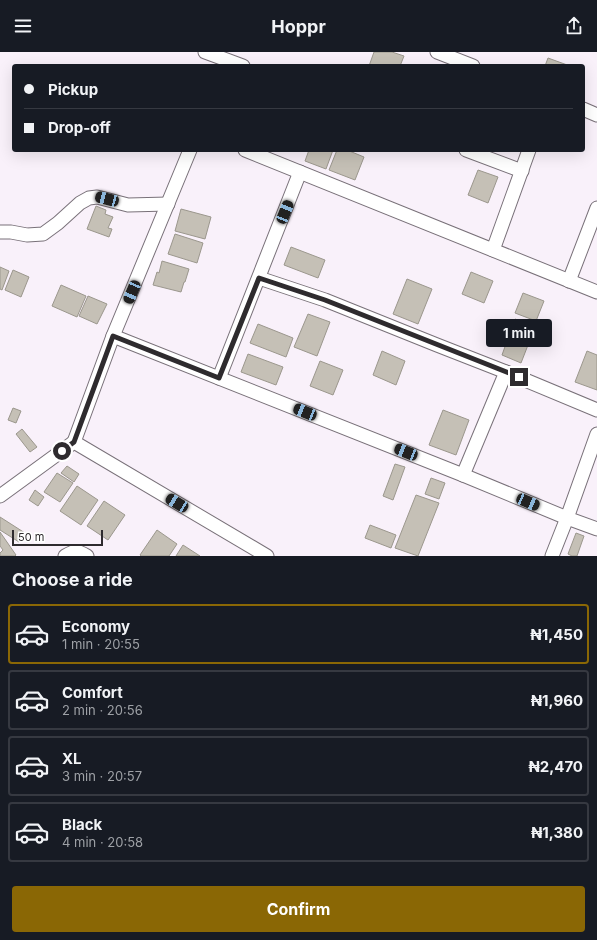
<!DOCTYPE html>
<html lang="en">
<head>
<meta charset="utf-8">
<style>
  body { margin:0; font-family:Inter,sans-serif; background:#20242c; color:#f1f3f6; height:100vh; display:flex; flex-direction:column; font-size:15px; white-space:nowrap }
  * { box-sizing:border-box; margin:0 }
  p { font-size:13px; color:#9ea1a6 }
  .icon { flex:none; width:22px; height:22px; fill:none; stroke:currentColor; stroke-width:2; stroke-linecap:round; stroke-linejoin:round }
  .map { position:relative; height:504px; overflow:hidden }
  .details { display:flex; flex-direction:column; background:#171b24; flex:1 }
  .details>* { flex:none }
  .banner { position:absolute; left:12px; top:12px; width:573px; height:88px; border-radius:4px; box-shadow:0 4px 16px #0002; display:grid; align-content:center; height:88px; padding:0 12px; background:#171b24 }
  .scale { position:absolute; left:12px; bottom:10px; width:91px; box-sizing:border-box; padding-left:4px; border:2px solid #2e2b2e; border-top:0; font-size:11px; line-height:14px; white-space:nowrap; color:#2e2b2e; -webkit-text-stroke:3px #fff; paint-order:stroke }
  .end { position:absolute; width:18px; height:18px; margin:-9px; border:5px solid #2e2b2e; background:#fff; box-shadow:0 0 0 2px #fff }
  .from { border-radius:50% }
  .bubble { position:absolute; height:28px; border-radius:4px; background:#171b24; box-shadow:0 4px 16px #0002; font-size:13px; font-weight:700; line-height:28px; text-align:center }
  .car { position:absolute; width:12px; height:24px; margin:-12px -6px; border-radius:5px; box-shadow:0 0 3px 1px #0007; background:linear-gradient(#222 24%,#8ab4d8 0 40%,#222 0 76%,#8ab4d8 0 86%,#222 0) }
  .banner b { display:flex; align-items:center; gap:14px; height:38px; font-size:15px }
  .banner b+b { border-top:1px solid #363941 }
  .banner i { width:10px; height:10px; background:#f1f3f6 }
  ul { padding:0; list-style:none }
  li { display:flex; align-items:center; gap:12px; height:60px; margin:0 8px 6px; padding:0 4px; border:2px solid #363941; border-radius:4px }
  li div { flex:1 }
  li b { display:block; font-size:15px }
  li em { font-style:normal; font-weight:700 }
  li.selected { border-color:#8a6705 }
  li>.icon { width:36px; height:36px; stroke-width:1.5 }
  h2 { padding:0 12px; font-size:18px; line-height:48px }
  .button { display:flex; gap:8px; margin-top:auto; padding:8px 12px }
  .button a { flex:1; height:46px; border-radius:4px; background:#8a6705; color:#fff; font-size:16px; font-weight:700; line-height:46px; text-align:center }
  header { display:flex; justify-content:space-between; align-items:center; height:52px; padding:0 12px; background:#171b24; font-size:18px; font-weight:700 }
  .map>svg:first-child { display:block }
  .building { fill:#c5c0b6; stroke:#9b978d }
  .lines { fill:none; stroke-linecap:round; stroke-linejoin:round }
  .minor-casing { stroke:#797179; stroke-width:15 }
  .minor { stroke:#fff; stroke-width:13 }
  .route { stroke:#2e2b2e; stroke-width:5 }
</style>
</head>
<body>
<header><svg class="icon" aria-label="menu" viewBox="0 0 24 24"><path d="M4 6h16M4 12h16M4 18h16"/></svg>Hoppr<svg class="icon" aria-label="share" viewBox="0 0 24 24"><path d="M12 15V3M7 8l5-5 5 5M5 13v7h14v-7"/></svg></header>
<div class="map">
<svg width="597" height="504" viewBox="0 0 597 504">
  <rect width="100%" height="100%" fill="#f9f1fa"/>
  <g class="building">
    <polygon points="374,0 392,0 404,4 400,14 369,14"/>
    <polygon points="548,6 570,14 545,14"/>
    <polygon points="309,98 333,98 326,117 305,109"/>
    <polygon points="337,98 347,98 364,105 355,128 329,118"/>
    <polygon points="478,118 498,125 488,151 468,143"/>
    <polygon points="96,154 106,158 105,162 113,165 108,176 112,177 109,185 87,177"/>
    <polygon points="181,157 211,165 205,187 175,179"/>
    <polygon points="175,182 203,191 197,211 168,202"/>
    <polygon points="291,195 325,208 318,226 284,213"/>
    <polygon points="162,209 189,217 185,230 184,230 181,240 153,233 157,220 159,221"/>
    <polygon points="0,215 9,219 2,238 0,237"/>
    <polygon points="13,218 29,225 21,245 5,238"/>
    <polygon points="471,220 493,229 484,251 462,242"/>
    <polygon points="407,227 432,237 418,272 393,262"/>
    <polygon points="61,233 86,244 77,265 52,254"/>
    <polygon points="523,241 544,249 536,269 515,261"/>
    <polygon points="88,244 107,252 97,272 79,264"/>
    <polygon points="308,262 330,270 317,304 294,295"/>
    <polygon points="515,267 535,275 521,311 502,303"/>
    <polygon points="258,272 293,286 286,305 250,291"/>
    <polygon points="382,299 405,309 396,333 373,323"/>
    <polygon points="587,299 597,303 597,338 575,330"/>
    <polygon points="248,302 283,315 276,333 241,320"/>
    <polygon points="320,309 343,318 333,343 310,334"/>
    <polygon points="13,356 21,359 16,371 8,368"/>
    <polygon points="443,358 469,368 456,403 429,393"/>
    <polygon points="22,377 37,395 30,400 16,382"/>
    <polygon points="395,412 405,415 393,448 383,444"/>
    <polygon points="67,414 79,422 74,430 61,421"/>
    <polygon points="57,421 73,431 60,450 44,440"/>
    <polygon points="431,426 445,431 439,447 425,442"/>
    <polygon points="77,434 98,448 81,473 60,459"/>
    <polygon points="35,438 44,445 38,454 29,448"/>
    <polygon points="416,443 439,451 418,504 395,496"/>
    <polygon points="104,449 125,463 108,488 87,474"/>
    <polygon points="0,465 25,481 19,490 0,478"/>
    <polygon points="370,473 396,483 391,496 365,486"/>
    <polygon points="157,478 177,492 169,504 141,504 140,503"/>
    <polygon points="0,480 16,503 15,504 0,504 0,501 3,498 0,494"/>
    <polygon points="576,481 584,484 577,504 572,504 568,502"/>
    <polygon points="183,493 200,504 176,504"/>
  </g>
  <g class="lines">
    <defs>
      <g id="minor">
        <polyline points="205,0 243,14"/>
        <polyline points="437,0 473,14"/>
        <polyline points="583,57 597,63"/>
        <polyline points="245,98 597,240"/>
        <polyline points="466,98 522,119"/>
        <polyline points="0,180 11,180 27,183 43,182 58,171 80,151 89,146 97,145 128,153 168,152"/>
        <polyline points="493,198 529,98"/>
        <polyline points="259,226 325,248 437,293 506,320 597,358"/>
        <polyline points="569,229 597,156"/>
        <polyline points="113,284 463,423 567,466 597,477"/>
        <polyline points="219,326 300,120"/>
        <polyline points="74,390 113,284 190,98"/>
        <polyline points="463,423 506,320"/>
        <polyline points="0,444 74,390 267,504"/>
        <path d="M65 504C75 498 77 498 87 504"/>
        <polyline points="552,504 567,466 597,382"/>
      </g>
    </defs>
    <use href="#minor" class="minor-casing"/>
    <use href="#minor" class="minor"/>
  </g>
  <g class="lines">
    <polyline class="route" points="62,399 74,390 113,284 219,326 259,226 325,248 519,325"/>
  </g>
</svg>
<div class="scale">50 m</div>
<i class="end from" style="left:62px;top:399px"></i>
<i class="end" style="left:519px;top:325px"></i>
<div class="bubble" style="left:486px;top:267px;width:66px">1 min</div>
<i class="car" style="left:107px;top:147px;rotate:285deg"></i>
<i class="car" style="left:285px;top:160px;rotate:22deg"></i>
<i class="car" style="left:132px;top:240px;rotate:203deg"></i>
<i class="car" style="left:305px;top:360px;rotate:292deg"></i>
<i class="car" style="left:406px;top:400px;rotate:292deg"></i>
<i class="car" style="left:528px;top:450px;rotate:113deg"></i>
<i class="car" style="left:177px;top:451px;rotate:301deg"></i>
<div class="banner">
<b><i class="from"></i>Pickup</b>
<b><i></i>Drop-off</b>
</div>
</div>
<section class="details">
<h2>Choose a ride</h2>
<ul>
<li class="selected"><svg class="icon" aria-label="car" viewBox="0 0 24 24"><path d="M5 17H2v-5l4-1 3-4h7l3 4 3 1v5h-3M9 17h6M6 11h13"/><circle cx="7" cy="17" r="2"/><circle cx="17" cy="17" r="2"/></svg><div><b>Economy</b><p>1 min · 20:55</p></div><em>₦1,450</em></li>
<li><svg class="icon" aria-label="car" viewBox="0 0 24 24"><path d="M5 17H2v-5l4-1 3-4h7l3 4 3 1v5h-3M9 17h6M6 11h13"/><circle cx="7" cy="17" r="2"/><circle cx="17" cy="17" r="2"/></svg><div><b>Comfort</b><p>2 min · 20:56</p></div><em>₦1,960</em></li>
<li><svg class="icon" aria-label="car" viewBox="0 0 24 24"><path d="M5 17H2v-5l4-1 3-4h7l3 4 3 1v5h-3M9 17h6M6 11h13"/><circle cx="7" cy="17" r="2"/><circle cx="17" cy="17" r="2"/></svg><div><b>XL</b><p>3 min · 20:57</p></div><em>₦2,470</em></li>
<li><svg class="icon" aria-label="car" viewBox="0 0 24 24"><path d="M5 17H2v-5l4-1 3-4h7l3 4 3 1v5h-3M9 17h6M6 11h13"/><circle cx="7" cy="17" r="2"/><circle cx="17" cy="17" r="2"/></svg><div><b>Black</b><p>4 min · 20:58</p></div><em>₦1,380</em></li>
</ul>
<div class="button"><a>Confirm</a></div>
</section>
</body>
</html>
